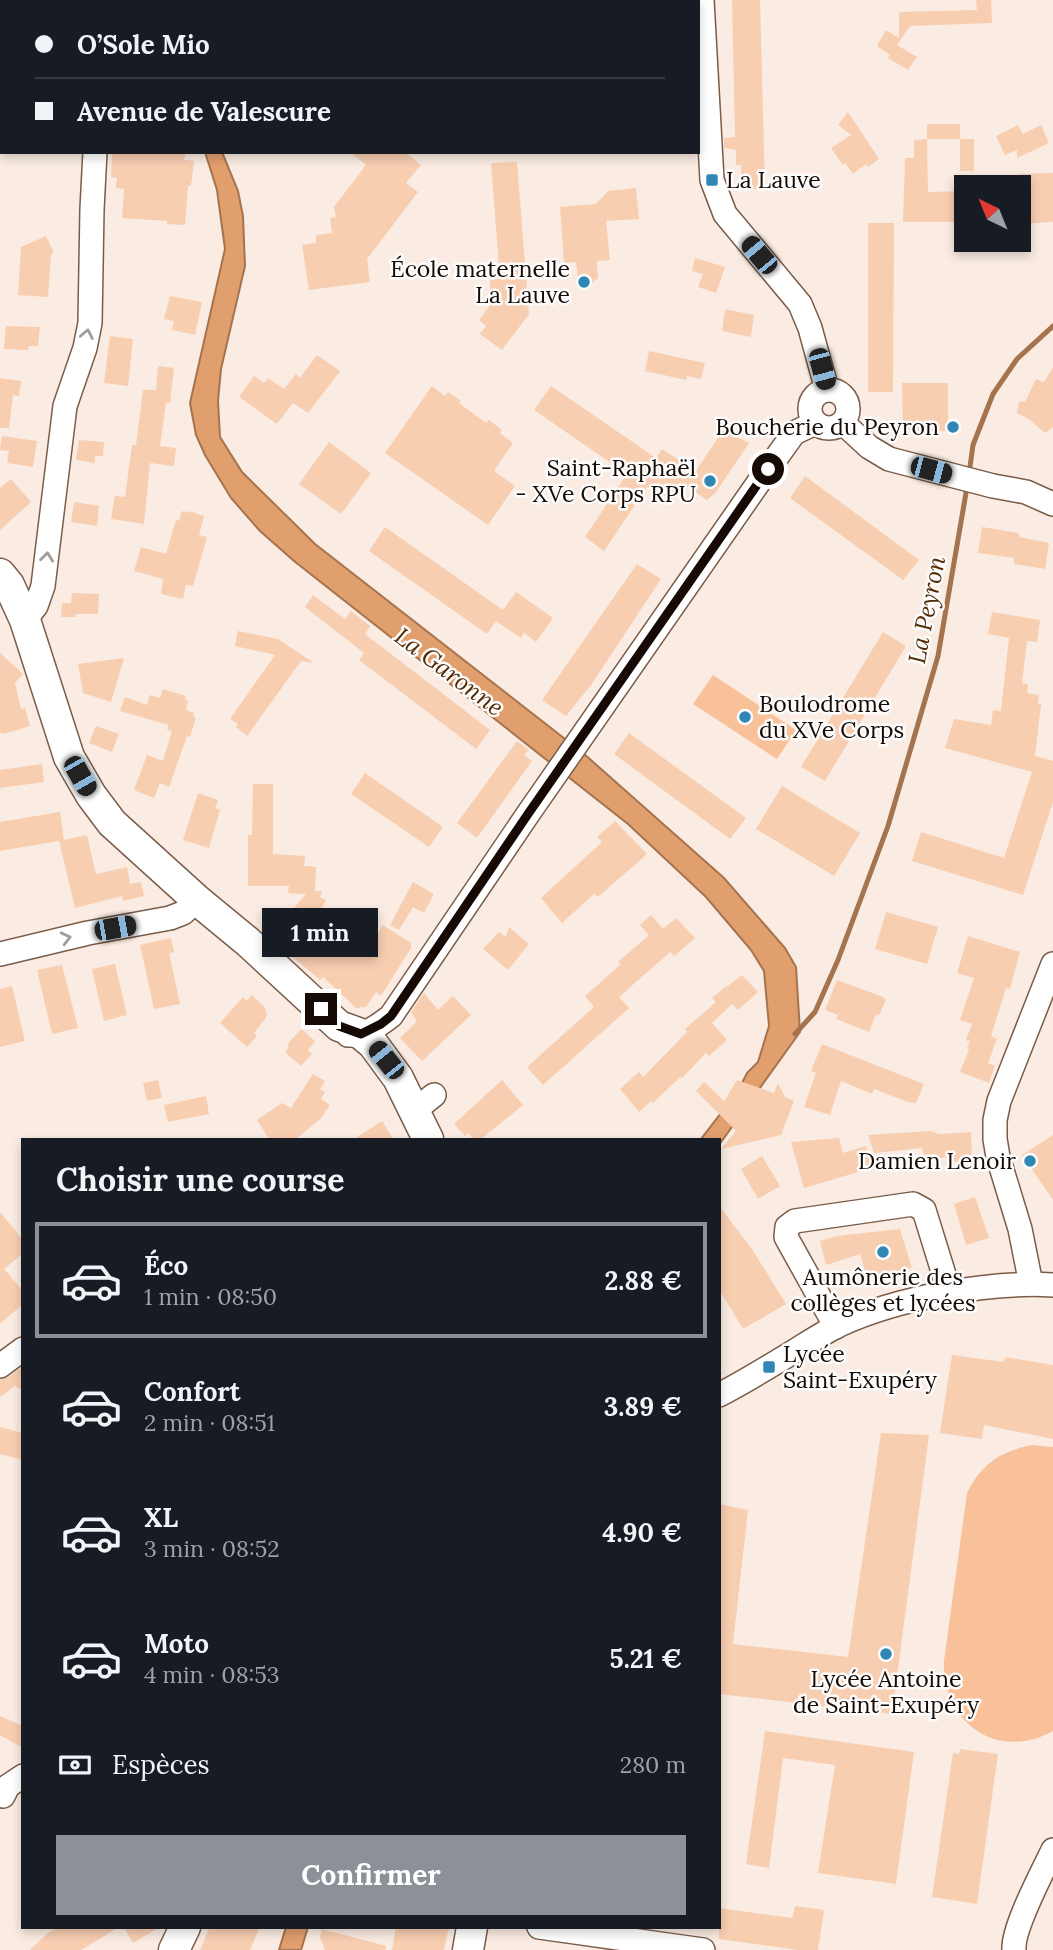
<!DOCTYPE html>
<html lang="fr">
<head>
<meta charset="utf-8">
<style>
  body { margin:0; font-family:Lora,serif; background:#242831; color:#f1f3f6; height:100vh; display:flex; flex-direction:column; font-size:26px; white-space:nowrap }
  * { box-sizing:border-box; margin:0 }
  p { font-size:23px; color:#9ea1a6 }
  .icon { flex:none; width:38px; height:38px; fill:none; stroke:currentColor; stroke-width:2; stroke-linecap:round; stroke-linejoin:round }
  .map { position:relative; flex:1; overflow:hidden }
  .panel { position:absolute; left:21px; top:1138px; width:700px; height:791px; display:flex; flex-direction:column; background:#171b24; border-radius:0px; box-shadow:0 4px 10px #0003 }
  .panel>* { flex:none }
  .hud { position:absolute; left:0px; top:0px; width:700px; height:154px; box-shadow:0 4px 10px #0003; display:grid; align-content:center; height:154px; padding:0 35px; background:#171b24 }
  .needle { width:46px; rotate:317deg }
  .fabs { position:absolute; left:954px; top:175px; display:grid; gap:14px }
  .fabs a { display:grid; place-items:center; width:77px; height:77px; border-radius:0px; background:#171b24; box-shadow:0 4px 10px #0003; font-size:35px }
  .end { position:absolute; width:32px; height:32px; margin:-16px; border:9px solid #160b04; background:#fff; box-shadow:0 0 0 4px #fff }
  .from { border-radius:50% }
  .bubble { position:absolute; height:49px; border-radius:0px; background:#171b24; box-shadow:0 4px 10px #0003; font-size:23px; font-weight:800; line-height:49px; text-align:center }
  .car { position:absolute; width:21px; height:42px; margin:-21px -10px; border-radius:9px; box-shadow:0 0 5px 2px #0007; background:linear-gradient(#222 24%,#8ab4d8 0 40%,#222 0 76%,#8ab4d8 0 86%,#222 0) }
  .hud b { display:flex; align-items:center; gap:24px; height:66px; font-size:26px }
  .hud b+b { border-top:2px solid #363941 }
  .hud i { width:18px; height:18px; background:#f1f3f6 }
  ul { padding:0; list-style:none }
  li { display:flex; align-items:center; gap:21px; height:116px; margin:0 14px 10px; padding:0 21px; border:4px solid transparent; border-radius:0px }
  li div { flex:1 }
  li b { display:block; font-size:26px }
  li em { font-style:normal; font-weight:800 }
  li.active { border-color:#8c9099 }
  li>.icon { width:63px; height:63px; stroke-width:1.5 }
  h2 { padding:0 35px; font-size:32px; line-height:84px }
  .pay { display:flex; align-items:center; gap:18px; height:77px; padding:0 35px; font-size:26px }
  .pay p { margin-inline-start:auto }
  .cta { display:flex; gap:14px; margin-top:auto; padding:14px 35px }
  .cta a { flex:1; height:80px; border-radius:0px; background:#8c9099; color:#fff; font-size:28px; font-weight:800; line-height:80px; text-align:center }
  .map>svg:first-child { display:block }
  .green { fill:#f8c199 }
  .water { fill:#e29f6e; stroke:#a5734e; stroke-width:2 }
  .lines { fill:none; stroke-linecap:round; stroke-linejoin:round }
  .stream { stroke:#a5734e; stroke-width:5 }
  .building { fill:#f8ceb1 }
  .minor-casing { stroke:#7a5c48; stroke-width:26 }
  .major-casing { stroke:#7a5c48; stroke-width:33 }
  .minor { stroke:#fff; stroke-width:23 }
  .major { stroke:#fff; stroke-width:30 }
  .oneway { stroke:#a29d9b }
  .route { stroke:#160b04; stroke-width:9 }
  .poi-dot { fill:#3086b5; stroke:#fcfcfc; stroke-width:2.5 }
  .labels { text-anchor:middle; stroke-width:5; stroke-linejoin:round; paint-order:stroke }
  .poi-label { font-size:23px; fill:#160b04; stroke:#fcfcfc; text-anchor:end }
  .water-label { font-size:24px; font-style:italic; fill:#552b03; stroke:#fcfcfc }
</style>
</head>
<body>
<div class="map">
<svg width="1053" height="1950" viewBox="0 0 1053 1950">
  <rect width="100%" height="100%" fill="#faece2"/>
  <g class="green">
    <polygon points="713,675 796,730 777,759 693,704"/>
    <path d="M1032 1445 1053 1447V1731C998 1762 942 1723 944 1661L967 1493C981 1464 1001 1451 1032 1445Z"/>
  </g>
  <g class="water">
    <polygon points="205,152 222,152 238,191 243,216 245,266 221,369 218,401 220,437 242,472 315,544 583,753 724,878 785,948 796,967 800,1032 719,1145 719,1139 701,1139 738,1091 747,1073 758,1062 769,1026 764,971 751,950 706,897 628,824 294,561 260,531 231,498 205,455 196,435 190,403 225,249 217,190"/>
    <polygon points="286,1927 308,1927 301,1950 279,1950"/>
  </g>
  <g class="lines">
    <g class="stream">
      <polyline points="969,474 973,445 993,394 1017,359 1053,326"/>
      <polyline points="795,1034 815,1012 838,960 888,826 938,656 967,487"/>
    </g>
  </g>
  <g class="building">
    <polygon points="732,0 760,0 765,189 742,189 741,165 736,165 736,150 724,148 724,138 735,137"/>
    <polygon points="976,0 991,0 992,23 910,26 897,45 917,57 908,70 888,58 890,55 877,46 886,30 899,38 899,12 977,10"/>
    <polygon points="848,112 879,159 868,167 866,164 853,174 845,163 843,165 831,148 851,135 838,125"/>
    <polygon points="927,124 960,124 960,139 974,139 974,171 960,171 960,139 927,139"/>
    <polygon points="1018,125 1023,134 1041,125 1049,143 1017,158 1017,150 1005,155 996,136"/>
    <polygon points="927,139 928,192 966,191 966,222 903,222 905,158 914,158 914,140"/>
    <polygon points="112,152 186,152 184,160 194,161 191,186 188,186 185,225 167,224 167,221 122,218 124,189 116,188 117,178 111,177"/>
    <polygon points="350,152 405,152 421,165 406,183 418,192 367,259 370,282 309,290 302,245 316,243 316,235 332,233 330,218 336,217 334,207 366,165"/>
    <polygon points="517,162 529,314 502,350 480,334 486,326 479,320 491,304 490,280 500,279 491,163"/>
    <polygon points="1053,173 1053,222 1019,224 1018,174"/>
    <polygon points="636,188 639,219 606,221 610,260 597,261 598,278 592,283 585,284 578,277 576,262 564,263 560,207 596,204 608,191"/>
    <polygon points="868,223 894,223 893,392 868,392"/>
    <polygon points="46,236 54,253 51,254 48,297 18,295 21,247"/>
    <polygon points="695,258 725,267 716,293 698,287 703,274 692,271"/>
    <polygon points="170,296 202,302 195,335 172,330 174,321 164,319"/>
    <polygon points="725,309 754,315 751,337 722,331"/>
    <polygon points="6,326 40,327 38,346 29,346 28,350 4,349"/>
    <polygon points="110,336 133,339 128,386 104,383"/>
    <polygon points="649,351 705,363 701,379 687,376 686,380 645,371"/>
    <polygon points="317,355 340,371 308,413 293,403 277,424 239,397 254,376 264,383 268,378 284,389 296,374 300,378"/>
    <polygon points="158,366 174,368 170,403 166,403 160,446 176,448 174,466 150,463 144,524 111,519 115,496 125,497 132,445 136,445 143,390 156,390"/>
    <polygon points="1053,367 1053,427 1045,433 1029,419 1017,413 1019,401 1025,402 1036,379 1044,382"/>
    <polygon points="0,378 21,381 19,396 13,395 9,428 0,428"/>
    <polygon points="902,383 948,383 948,431 903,431"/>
    <polygon points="432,386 445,396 448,392 461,401 459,403 486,423 489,420 502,430 500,433 513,443 494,471 515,486 488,525 385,453"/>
    <polygon points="551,386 656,458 662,449 696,471 723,430 749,443 716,492 707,500 686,486 673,500 647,487 604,551 585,537 627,474 534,410"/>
    <polygon points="2,436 37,441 33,467 7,463 9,451 0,450"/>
    <polygon points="79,440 104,442 103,456 95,456 95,463 76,460"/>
    <polygon points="329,442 371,473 341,514 299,484"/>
    <polygon points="805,476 919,560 903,580 790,498"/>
    <polygon points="11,479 31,502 0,530 0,488"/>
    <polygon points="74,502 99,506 97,526 71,522"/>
    <polygon points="182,511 188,513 189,511 204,516 199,535 207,537 193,586 186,585 183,599 161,594 163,579 134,571 141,547 166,554 176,520 179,521"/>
    <polygon points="385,527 503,610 516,592 553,618 536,642 524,633 521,638 496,621 487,634 369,551"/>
    <polygon points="982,527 1019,533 1019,537 1049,543 1045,569 1014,564 1014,558 978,553"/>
    <polygon points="637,564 661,579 591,685 566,716 542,700"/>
    <polygon points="72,593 99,594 98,614 76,614 75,617 61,617 62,603 71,603"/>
    <polygon points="313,595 345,619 351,611 370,626 365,634 490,730 476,749 359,660 364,653 305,607"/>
    <polygon points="992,612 1040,620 1037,642 1027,641 1022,683 1028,684 1027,693 1039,695 1038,704 1041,704 1035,756 1053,761 1053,802 1023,895 912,861 921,832 1004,858 1032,772 945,748 954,719 991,725 993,710 1001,711 1009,638 988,634"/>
    <polygon points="238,631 278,639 314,663 301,661 247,736 236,727 238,724 230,719 275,655 235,646"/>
    <polygon points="883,632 906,646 825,781 801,767"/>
    <polygon points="0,653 23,674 15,683 21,709 25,708 30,726 4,734 0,733"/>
    <polygon points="124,658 111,702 83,693 78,664"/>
    <polygon points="163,689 186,696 185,700 188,701 186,710 194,713 193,717 196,718 190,737 187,736 169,787 160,783 154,798 134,790 147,755 163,761 172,731 167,730 169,725 120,711 125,697 147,705 150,695 160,698"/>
    <polygon points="96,726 119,734 112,752 89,743"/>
    <polygon points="629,733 746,818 730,839 614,754"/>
    <polygon points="517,741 529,750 524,755 532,761 477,838 457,823"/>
    <polygon points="42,764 44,782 0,788 0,770"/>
    <polygon points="365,773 443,827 429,847 351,794"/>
    <polygon points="253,784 273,784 273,854 305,856 304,866 316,867 315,891 322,891 320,897 326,900 314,922 355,954 356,952 358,955 374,931 378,933 383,925 411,943 411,948 381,996 376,992 366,1007 356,1008 323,977 320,980 269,937 306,894 288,893 289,886 248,886 248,835 252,835"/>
    <polygon points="782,786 860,833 834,876 756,829"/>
    <polygon points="198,793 218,800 215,808 220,810 209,848 183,840"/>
    <polygon points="60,812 64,840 87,835 96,874 127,867 130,884 141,882 144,896 123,901 122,896 75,908 59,841 0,851 0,822"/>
    <polygon points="615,821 647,854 598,897 594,894 562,923 541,898 602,842 597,837"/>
    <polygon points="413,882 434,894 424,913 413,907 399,930 390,925"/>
    <polygon points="886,912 938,927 927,964 875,949"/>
    <polygon points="651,915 663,929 676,918 695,938 674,956 670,952 619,997 629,1008 543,1085 527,1067 594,1007 585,996 621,964 618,962 649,935 640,925"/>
    <polygon points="509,927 529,944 508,970 483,949 499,932 506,937"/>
    <polygon points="968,936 1020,952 1010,989 1006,988 991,1036 997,1039 988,1063 995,1066 989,1083 960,1072 969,1049 967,1048 970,1041 966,1040 972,1024 960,1020 974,978 957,973"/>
    <polygon points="171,938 174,952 169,953 180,1004 154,1009 140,945"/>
    <polygon points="115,964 127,1015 104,1021 92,969"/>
    <polygon points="62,965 78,1028 52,1034 37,970"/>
    <polygon points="742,975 758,992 738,1010 732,1004 712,1023 727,1040 709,1056 706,1053 682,1078 680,1077 653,1103 651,1101 639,1112 620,1089 639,1072 643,1077 687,1032 685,1029 716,1002 712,998 726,986 727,987"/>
    <polygon points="837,980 883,997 886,1000 879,1015 876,1014 869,1032 836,1019 838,1015 825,1010"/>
    <polygon points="12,986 25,1041 0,1047 0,989"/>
    <polygon points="424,993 438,1010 453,996 471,1015 422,1061 400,1038 417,1021 411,1012"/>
    <polygon points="252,995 265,1008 267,1014 265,1019 254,1033 257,1036 247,1047 220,1023 243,997 247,1001"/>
    <polygon points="301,1029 315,1041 308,1050 312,1054 301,1066 285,1052 289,1047 287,1045"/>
    <polygon points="822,1044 924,1084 916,1103 908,1102 874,1089 872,1094 841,1081 830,1115 804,1107 816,1073 811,1071"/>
    <polygon points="313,1074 325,1081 320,1089 325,1092 321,1099 330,1105 321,1118 296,1139 269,1139 257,1120 282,1103 291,1108"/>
    <polygon points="158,1080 162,1098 147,1101 143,1083"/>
    <polygon points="502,1080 523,1105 481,1139 473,1139 468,1133 465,1136 454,1124"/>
    <polygon points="737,1080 774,1093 778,1083 785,1097 794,1101 781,1135 721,1149 736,1131 696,1091 704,1082 724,1101"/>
    <polygon points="206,1096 209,1114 168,1122 164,1105"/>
    <polygon points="382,1121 393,1139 354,1139"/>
    <polygon points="930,1131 940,1134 971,1132 972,1161 949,1162 949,1156 926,1162 922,1148 874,1153 868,1135"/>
    <polygon points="1053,1135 1053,1200 1022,1155"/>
    <polygon points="839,1138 843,1153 866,1146 872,1168 804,1188 791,1142"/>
    <polygon points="762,1156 780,1186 758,1199 741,1169"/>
    <polygon points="975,1197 989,1238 966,1245 954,1204"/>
    <polygon points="719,1206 752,1249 786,1304 743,1329 719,1289"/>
    <polygon points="0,1212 23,1240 23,1253 4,1269 23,1291 23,1304 0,1324"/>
    <polygon points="900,1229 912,1268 867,1277 860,1254 826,1265 820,1241 837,1236"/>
    <polygon points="952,1355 1004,1362 1005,1357 1053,1365 1053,1439 984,1425 982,1439 940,1433"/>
    <polygon points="21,1368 23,1370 23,1391 15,1386 0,1397 0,1380 8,1377"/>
    <polygon points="0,1427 23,1433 23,1460 0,1454"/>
    <polygon points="881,1433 929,1435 892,1714 719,1694 719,1504 748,1510 733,1644 848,1657"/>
    <polygon points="0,1716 23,1726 23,1748 0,1735"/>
    <polygon points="765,1731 914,1752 896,1884 818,1873 835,1765 783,1758 769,1868 746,1864"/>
    <polygon points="960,1749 998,1754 977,1904 932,1897 953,1753 959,1754"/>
    <polygon points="795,1906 824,1910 818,1950 798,1950 719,1939 719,1908 792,1918"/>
    <polygon points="59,1927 119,1927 81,1950 30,1950 49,1932"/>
    <polygon points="124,1927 160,1927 133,1943"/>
    <polygon points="210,1927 260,1927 250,1950 200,1950"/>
    <polygon points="396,1927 449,1927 444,1950 392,1950"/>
    <polygon points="322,1929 386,1946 385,1950 325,1950 320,1937"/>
  </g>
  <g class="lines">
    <defs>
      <g id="minor">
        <polyline points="457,0 458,0"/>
        <polyline points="702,0 712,180 725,214 800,304 810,328 827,390"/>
        <polyline points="106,2 106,0"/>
        <circle cx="829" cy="409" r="19"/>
        <polyline points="843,423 869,447 889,459 993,486 1026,492 1053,504"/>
        <polyline points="25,620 36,606 43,586 65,406 85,348 90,323 92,209 95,152"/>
        <polyline points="0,954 88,933 170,918 183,913 197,900"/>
        <path d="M348 1035C365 1036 378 1026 391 1016L528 814 761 479 794 433 815 423"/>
        <polyline points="414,1111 434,1095"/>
        <polyline points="1031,1284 1020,1229 998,1157 995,1139 995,1120 999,1101 1053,964"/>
        <polyline points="836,1327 786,1237 787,1227 795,1221 913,1204 924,1210 950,1294"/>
        <polyline points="0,1366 23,1349"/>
        <path d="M719 1395C746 1381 772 1365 798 1349 811 1341 825 1332 839 1325 897 1298 989 1281 1053 1285"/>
        <polyline points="3,1796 8,1786 23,1776"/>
        <polyline points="539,1927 703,1950"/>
        <path d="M1014 1950C1012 1929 1043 1871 1053 1850"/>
      </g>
      <g id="major">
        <polyline points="0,574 9,585 25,620 69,757 91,795 112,823 197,900 248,942 339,1026 361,1034 373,1044 398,1078 428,1139"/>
        <polyline points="174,1950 185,1927"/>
        <polyline points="468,1950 472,1927"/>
      </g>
    </defs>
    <use href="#minor" class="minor-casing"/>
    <use href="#major" class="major-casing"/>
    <use href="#minor" class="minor"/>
    <use href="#major" class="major"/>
  </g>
  <defs><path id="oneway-chevron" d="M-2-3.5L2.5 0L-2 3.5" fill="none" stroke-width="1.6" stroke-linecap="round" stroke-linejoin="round" transform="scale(1.75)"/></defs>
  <g class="oneway">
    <use href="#oneway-chevron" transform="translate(87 334) rotate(-79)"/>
    <use href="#oneway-chevron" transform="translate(47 557) rotate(-83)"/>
    <use href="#oneway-chevron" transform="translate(66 938) rotate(-14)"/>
  </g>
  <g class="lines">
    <polyline class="route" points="321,1009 339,1026 361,1034 381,1024 391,1016 528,814 768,469"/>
  </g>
  <g class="poi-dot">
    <rect x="705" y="173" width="14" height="14" rx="3.5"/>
    <circle cx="584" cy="282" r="7"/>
    <circle cx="953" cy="427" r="7"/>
    <circle cx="710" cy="481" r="7"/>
    <circle cx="745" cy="717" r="7"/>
    <circle cx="1030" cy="1161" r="7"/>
    <circle cx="883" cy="1252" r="7"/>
    <rect x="762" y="1360" width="14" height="14" rx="3.5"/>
    <circle cx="886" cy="1654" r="7"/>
  </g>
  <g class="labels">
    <g class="poi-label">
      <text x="726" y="188" text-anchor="start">La Lauve</text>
      <text x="570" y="277">École maternelle<tspan x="570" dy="26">La Lauve</tspan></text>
      <text x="939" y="435">Boucherie du Peyron</text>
      <text x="696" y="476">Saint-Raphaël<tspan x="696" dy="26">- XVe Corps RPU</tspan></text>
      <text x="759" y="712" text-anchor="start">Boulodrome<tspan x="759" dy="26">du XVe Corps</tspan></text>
      <text x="1016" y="1169">Damien Lenoir</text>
      <text x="883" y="1285" text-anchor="middle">Aumônerie des<tspan x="883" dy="26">collèges et lycées</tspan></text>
      <text x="783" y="1362" text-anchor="start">Lycée<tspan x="783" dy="26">Saint-Exupéry</tspan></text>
      <text x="886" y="1687" text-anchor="middle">Lycée Antoine<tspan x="886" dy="26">de Saint-Exupéry</tspan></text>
    </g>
    <g class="water-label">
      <text transform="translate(927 610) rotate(-79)" y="8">La Peyron</text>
      <text transform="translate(449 672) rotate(37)" y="8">La Garonne</text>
    </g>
  </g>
</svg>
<div class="fabs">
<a><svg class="needle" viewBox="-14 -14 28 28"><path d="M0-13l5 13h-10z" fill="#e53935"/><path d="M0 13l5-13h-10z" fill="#9ea1a6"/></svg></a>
</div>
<i class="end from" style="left:768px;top:469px"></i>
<i class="end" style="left:321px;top:1009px"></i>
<div class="bubble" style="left:262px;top:908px;width:116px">1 min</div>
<i class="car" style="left:759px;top:255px;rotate:320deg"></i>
<i class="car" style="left:822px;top:369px;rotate:165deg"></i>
<i class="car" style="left:931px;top:470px;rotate:105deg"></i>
<i class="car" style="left:80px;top:776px;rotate:150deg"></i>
<i class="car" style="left:115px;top:928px;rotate:80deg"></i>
<i class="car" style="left:386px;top:1060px;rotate:321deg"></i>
<div class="hud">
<b><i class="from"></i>O’Sole Mio</b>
<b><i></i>Avenue de Valescure</b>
</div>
<section class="panel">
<h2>Choisir une course</h2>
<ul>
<li class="active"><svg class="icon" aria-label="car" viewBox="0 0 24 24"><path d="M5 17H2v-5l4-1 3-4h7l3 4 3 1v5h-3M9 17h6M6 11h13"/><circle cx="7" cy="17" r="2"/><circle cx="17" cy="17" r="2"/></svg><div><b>Éco</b><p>1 min · 08:50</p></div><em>2.88 €</em></li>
<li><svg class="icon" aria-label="car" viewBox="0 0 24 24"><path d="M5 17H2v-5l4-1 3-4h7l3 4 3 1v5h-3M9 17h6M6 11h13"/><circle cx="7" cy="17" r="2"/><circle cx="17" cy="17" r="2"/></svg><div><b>Confort</b><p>2 min · 08:51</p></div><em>3.89 €</em></li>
<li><svg class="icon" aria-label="car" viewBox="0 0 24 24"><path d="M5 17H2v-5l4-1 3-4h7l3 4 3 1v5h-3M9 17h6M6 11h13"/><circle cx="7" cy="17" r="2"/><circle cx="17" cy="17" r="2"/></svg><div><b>XL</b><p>3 min · 08:52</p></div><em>4.90 €</em></li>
<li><svg class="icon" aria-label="car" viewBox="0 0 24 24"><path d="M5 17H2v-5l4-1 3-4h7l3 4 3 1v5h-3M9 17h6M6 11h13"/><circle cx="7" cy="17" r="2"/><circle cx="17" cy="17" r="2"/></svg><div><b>Moto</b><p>4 min · 08:53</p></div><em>5.21 €</em></li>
</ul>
<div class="pay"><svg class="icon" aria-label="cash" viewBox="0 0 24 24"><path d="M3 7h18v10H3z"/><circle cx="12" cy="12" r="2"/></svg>Espèces<p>280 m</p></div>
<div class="cta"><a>Confirmer</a></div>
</section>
</div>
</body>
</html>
